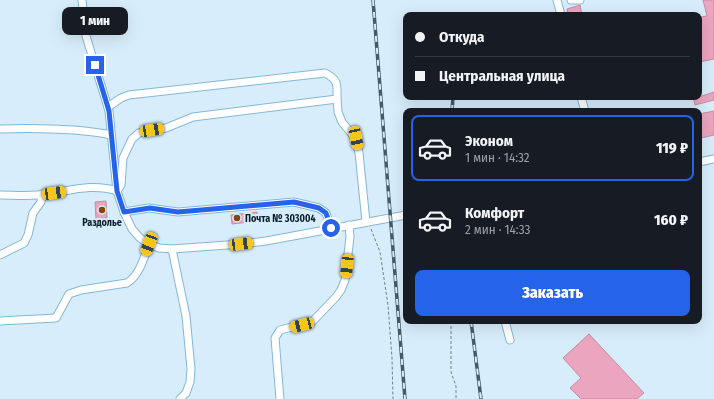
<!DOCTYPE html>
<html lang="ru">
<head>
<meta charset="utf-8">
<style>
  body { margin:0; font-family:"Fira Sans Condensed",sans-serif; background:#20242c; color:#f1f3f6; height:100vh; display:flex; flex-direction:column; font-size:15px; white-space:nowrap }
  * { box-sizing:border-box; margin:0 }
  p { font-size:13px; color:#9ea1a6 }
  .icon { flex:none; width:22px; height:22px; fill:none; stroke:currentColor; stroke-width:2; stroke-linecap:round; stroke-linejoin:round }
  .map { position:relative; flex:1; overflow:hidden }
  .sheet { position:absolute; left:403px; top:108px; width:299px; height:216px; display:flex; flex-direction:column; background:#171b24; border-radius:8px; box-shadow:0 4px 16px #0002 }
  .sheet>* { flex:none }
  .banner { position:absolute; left:403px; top:12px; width:299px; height:88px; border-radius:8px; box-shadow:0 4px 16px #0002; display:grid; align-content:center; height:88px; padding:0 12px; background:#171b24 }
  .end { position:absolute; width:18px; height:18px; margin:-9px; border:5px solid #2563eb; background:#fff; box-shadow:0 0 0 2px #fff }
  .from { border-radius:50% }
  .bubble { position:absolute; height:28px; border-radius:8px; background:#171b24; box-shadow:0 4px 16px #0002; font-size:13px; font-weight:800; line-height:28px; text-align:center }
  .car { position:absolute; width:12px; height:24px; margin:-12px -6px; border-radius:5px; box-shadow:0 0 3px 1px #0007; background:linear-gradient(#f5c518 24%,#345 0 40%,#f5c518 0 76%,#345 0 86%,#f5c518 0) }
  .banner b { display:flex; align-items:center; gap:14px; height:38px; font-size:15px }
  .banner b+b { border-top:1px solid #363941 }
  .banner i { width:10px; height:10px; background:#f1f3f6 }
  ul { padding:7px 0 0; list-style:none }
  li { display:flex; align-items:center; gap:12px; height:66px; margin:0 8px 6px; padding:0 4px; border:2px solid transparent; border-radius:8px }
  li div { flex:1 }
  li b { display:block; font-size:15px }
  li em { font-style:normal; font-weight:800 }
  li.current { border-color:#2563eb }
  li>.icon { width:36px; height:36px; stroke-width:1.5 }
  .button { display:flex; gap:8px; margin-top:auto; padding:8px 12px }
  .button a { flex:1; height:46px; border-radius:8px; background:#2563eb; color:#fff; font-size:16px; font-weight:800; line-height:46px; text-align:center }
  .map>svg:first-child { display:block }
  .building { fill:#eba5be; stroke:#c58da1 }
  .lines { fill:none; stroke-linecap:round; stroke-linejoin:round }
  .minor-casing { stroke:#83b7d8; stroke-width:9 }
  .path { stroke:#6d828f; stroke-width:1; stroke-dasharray:3 2; stroke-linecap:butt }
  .minor { stroke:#fff; stroke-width:7 }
  .rail-casing { stroke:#455a67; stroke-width:3.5 }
  .rail { stroke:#d8edfb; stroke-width:2; stroke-dasharray:6; stroke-linecap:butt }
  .route { stroke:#2563eb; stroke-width:5 }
  .poi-dot { fill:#85460a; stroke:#d8edfb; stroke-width:1.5 }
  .labels { text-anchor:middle; stroke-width:4; stroke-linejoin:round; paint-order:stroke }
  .poi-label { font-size:10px; font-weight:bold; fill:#091e2a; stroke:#d8edfb; text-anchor:start }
</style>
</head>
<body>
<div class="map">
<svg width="714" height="399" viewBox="0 0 714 399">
  <rect width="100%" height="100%" fill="#d8edfb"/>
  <g class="building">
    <polygon points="703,0 714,0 714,59 699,62 699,21 702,21 701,17 707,16"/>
    <polygon points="580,5 582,15 568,15 567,9"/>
    <polygon points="714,92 714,100 695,105 693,97 699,97"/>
    <polygon points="714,111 714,135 701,138 699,131 699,114"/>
    <polygon points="106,201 107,218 96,219 95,202"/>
    <polygon points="257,212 258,221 232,224 231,215"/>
    <polygon points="589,334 644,393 637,399 581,399 570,388 581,378 563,358"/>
  </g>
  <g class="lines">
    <defs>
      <g id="minor">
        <polyline points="82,0 86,36 109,111 117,191 124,212 132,229 140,238 149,244 159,248 172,249 241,244 266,241 406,215"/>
        <polyline points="557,0 561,15"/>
        <polyline points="571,0 580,0"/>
        <polyline points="581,97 585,111"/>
        <polyline points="337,99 338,112 342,122 355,138 359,153 366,222"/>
        <path d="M108 107 121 98 129 95 325 73C339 80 337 85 337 99L193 117 166 128 139 133 132 139 123 158 121 185 117 191"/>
        <path d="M0 129C37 128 76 128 111 135"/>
        <polyline points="699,162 714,159"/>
        <path d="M0 195C12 195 25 196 37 195 65 193 89 182 117 191"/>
        <polyline points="124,212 149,208 178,212 294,202 319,208 326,213 331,228"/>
        <polyline points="172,249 186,316 191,369 190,382 186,393 180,399"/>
        <polyline points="0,255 24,243 28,235 33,213 41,202 42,194"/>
        <path d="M0 321 56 318 69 294 81 290 127 283C140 275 144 257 149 244"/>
        <polyline points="505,321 510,340"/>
        <polyline points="280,399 275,338 280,330 312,322 336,297 341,290 345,280 350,237 349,225"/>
      </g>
    </defs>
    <use href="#minor" class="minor-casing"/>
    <g class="path">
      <polyline points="371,229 380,252 388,305 392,358 393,399"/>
      <polyline points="451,321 451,372 456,386 456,399"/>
    </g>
    <use href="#minor" class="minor"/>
    <defs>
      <g id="rail">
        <polyline points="373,0 405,399"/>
        <polyline points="452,111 453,97"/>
        <polyline points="471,321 481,399"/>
      </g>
    </defs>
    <use href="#rail" class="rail-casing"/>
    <use href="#rail" class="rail"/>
  </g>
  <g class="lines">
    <polyline class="route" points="95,65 109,111 117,191 124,212 150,208 178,212 294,202 319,208 326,213 331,228"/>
  </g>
  <g class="poi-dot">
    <circle cx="102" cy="210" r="4"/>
    <circle cx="237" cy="218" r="4"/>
  </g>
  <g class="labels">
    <g class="poi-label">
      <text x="245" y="222">Почта № 303004</text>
      <text x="102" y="226" text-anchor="middle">Раздолье</text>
    </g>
  </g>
</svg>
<i class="end from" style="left:331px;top:228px"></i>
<i class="end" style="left:95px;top:65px"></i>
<div class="bubble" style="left:62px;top:7px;width:66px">1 мин</div>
<i class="car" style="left:152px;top:130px;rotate:80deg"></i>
<i class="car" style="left:356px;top:138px;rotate:168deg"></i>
<i class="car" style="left:54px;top:193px;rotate:82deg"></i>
<i class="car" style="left:149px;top:244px;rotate:201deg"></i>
<i class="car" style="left:241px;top:244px;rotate:83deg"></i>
<i class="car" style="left:347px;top:266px;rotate:186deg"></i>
<i class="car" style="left:302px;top:325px;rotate:255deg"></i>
<div class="banner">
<b><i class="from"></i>Откуда</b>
<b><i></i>Центральная улица</b>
</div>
<section class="sheet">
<ul>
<li class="current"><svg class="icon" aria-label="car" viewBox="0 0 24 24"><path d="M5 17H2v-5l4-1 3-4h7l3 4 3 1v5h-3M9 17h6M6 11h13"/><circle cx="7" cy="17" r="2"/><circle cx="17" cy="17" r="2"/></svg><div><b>Эконом</b><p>1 мин · 14:32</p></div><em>119 ₽</em></li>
<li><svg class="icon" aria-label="car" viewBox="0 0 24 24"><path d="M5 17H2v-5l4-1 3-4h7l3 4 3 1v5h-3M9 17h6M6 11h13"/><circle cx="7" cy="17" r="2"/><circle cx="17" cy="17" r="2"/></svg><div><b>Комфорт</b><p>2 мин · 14:33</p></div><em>160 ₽</em></li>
</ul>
<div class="button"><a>Заказать</a></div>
</section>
</div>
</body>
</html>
